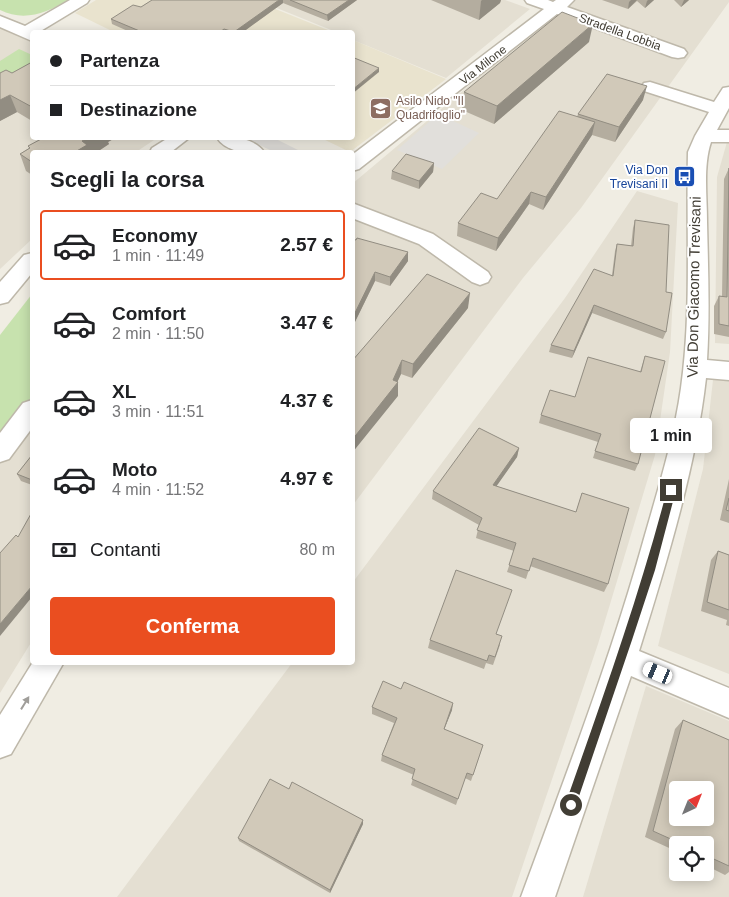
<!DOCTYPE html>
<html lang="it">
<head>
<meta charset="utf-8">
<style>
  body { margin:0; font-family:Arial,sans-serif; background:#f2f2f2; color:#202124; height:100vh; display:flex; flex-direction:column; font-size:19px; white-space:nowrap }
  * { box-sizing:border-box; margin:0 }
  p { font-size:16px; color:#757577 }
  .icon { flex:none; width:28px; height:28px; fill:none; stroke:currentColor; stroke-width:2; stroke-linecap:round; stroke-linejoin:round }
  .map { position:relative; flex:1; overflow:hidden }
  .drawer { position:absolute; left:30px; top:150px; width:325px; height:515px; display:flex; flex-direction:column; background:#fff; border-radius:5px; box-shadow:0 2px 12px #0003 }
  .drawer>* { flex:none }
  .hud { position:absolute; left:30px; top:30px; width:325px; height:110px; border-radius:5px; box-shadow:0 2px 12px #0003; display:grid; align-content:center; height:110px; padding:0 20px; background:#fff }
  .needle { width:32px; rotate:43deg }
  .controls { position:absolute; left:669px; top:781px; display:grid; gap:10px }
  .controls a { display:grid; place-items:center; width:45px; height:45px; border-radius:5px; background:#fff; box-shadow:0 2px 12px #0003; font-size:25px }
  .end { position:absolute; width:22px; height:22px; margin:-11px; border:6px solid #413d34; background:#fff; box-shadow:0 0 0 2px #fff }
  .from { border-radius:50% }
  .bubble { position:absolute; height:35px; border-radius:5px; background:#fff; box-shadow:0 2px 12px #0003; font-size:16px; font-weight:700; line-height:35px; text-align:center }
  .car { position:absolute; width:15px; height:30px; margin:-15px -8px; border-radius:6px; box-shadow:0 0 4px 1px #0007; background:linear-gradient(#fff 24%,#345 0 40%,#fff 0 76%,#345 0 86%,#fff 0) }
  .hud b { display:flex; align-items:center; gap:18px; height:48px; font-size:19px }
  .hud b+b { border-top:1px solid #e0e0e0 }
  .hud i { width:12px; height:12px; background:#202124 }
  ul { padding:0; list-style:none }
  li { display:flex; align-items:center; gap:15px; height:70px; margin:0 10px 8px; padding:0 10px; border:2px solid transparent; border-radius:5px }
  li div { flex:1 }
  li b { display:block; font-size:19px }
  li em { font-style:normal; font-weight:700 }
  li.selected { border-color:#ea4e20 }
  li>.icon { width:45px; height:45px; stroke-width:1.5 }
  h2 { padding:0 20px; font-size:22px; line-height:60px }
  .pay { display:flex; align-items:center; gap:12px; height:55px; padding:0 20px; font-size:19px }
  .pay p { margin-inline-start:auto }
  .cta { display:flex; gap:10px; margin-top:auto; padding:10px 20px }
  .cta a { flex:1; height:58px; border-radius:5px; background:#ea4e20; color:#fff; font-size:20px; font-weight:700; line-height:58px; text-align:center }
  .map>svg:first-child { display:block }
  .residential { fill:#e4dfd2; fill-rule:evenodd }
  .education { fill:#e9e3ce }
  .green { fill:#c7e2ae }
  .parking { fill:#e1dfdb }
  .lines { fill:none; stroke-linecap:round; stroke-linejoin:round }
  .minor-casing { stroke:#beb8aa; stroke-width:3 }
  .minor { fill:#fff; fill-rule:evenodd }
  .wall { fill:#b4ad9f }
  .shaded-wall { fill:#928d82 }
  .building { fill:#d1c9b9; stroke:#928d82; fill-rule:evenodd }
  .oneway { fill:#a09e9a }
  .route { fill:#413d34 }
  .labels { text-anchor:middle; stroke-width:4; stroke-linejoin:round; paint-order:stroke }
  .far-street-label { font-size:12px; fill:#413d34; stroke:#fff }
  .far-education-label { font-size:12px; fill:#785e54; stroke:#fff; text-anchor:start }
  .far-transit-label { font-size:12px; fill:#164399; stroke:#fff; text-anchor:end }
  .street-label { font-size:15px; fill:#413d34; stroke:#fff }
</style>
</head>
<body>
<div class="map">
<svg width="729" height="897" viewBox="0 0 729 897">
  <rect width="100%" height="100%" fill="#f0ede3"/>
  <g class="residential">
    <polygon points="257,0 505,0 530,9 446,78 353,40 352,32 336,32"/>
    <polygon points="571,0 729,0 729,2 581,208 523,278 353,505 352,184"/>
    <polygon points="0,26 32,42 32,138 157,138 136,152 32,152 32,239 0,269"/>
    <polygon points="729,135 729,344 715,343 717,177"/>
    <polygon points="637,191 678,203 670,352 655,455 598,644 512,897 117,897 292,663 352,662 353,582 565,298"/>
    <polygon points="714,371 729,372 729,674 658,646 703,469"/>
    <polygon points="32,402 32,641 0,693 0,443"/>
    <path d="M646 686 729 721V897H583ZM678 790H705V818H678ZM678 845H705V872H678Z"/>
  </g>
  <g class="education">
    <polygon points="96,0 253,0 333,32 114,32 75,13"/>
    <polygon points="353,40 446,79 350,152 321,138 352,138"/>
  </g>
  <g class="green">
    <path d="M0 0H68C47 13 24 22 0 10Z"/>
    <polygon points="19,49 32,55 32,65 0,86 0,61"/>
    <polygon points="32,294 32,402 0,443 0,335"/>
  </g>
  <g class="parking">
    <polygon points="438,114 479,133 442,169 397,150"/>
    <polygon points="245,138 274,138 298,150 295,152 274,152"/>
  </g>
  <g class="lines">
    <defs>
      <g id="minor">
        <polygon points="70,0 89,0 87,3 39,32 32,32 32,41 0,27 0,16 25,26"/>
        <polygon points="525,0 548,0 553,2 556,0 574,0 567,7 684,49 687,53 684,57 678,58 672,57 557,14 359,169 352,171 352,155 544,9 527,3"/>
        <path d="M650 82 714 102 723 88 729 87V108L717 130H729V142H711C703 166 707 196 707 222 708 268 710 314 707 360L729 362V380L706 378C696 467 666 565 639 651L729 688V718L631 676 555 897H521C565 777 611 658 645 535 659 486 674 438 681 388 692 310 686 230 688 152L695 136 709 112 644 91 641 87 644 83Z"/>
        <polygon points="168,138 189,138 171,152 150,152 152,148"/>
        <path d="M217 138C232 136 254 138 264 152 248 154 226 152 217 138Z"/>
        <polygon points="352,203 433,234 488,272 491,277 488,282 480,285 472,282 419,244 352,218"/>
        <polygon points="32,253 32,273 8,302 0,304 0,282 24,255"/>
        <polygon points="32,400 32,428 9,459 0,462 0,433 23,403"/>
        <polygon points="33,662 64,662 11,754 0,758 0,715"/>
      </g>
    </defs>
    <use href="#minor" class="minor-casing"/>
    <use href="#minor" class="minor"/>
  </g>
  <g class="wall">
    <polygon points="152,0 357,0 328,21 283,3 243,32 130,32 112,24 111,19 141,7"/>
    <polygon points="431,0 501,0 500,3 479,20"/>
    <polygon points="602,0 654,0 645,8 637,1 628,9"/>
    <polygon points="674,0 689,0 681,7"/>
    <polygon points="589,42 494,124 462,110 464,92"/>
    <polygon points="32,62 32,121 17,112 0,121 0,73 12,73"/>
    <polygon points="643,100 615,142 592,135 543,210 529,204 496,251 457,236 458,223 497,199 577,117 578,114"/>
    <polygon points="43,138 115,138 108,142 109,144 97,152 32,152 32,175 26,171 20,154 29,148 28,146"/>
    <polygon points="434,163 433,172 419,189 391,179 392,171"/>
    <polygon points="729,168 729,337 714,334 714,306 719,296 722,296 724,179"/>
    <polygon points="635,220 666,292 666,332 663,339 592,313 572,358 549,352 551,345 612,275 615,251 617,244 631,246 633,228"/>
    <polygon points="352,239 408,252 408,261 390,286 375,281 352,328"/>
    <polygon points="468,308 412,378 401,374 397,382 398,396 352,361"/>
    <polygon points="645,356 638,464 635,471 593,458 598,442 539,423 541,415 575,397 640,372"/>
    <polygon points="519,448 517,457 496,486 576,512 582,493 608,584 604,592 530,566 526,579 507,572 514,551 476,538 479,525 432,499 433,491"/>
    <polygon points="32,455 32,485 21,481 17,474"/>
    <polygon points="729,479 729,523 720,520"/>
    <polygon points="718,551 729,555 729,626 726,625 727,620 701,611 711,560"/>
    <polygon points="497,634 500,645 493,665 486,663 484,669 428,648 430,640"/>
    <polygon points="372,707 452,710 444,729 483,745 471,781 465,778 456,805 411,785 414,775 381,761 382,755 394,723 372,714"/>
    <polygon points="683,720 729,740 729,872 725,875 705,865 705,845 678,845 678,852 645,837 675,729"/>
    <polygon points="289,789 363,820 363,824 330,893 239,841 238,838"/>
  </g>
  <g class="shaded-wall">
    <polygon points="279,0 283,0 283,3 243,32 234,32"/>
    <polygon points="349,0 357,0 328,21 327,15"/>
    <polygon points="482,0 501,0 500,3 479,20 481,1"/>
    <polygon points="631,0 637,0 628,9 629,2"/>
    <polygon points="648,0 654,0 645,8 647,1"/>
    <polygon points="684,0 689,0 681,7"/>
    <polygon points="593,24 589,42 494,124 497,106"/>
    <polygon points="379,68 379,72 352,94 352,90"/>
    <polygon points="647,86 643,100 615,142 619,127"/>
    <polygon points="10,95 17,112 0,121 0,100"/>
    <polygon points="595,122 592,135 543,210 546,197"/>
    <polygon points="88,138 115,138 108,142 109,144 97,152 75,152 82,141"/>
    <polygon points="434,163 433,172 419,189 419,181"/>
    <polygon points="531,192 529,204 496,251 498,238"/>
    <polygon points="408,252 408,261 390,286 390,277"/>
    <polygon points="375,272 375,281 352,328 352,319"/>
    <polygon points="470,293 468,308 412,378 413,364"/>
    <polygon points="594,305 592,313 572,358 574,351"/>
    <polygon points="402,360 401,374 396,385 398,382 398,396 352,453 352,440 393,380"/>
    <polygon points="519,448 517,457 491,494 493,485"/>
    <polygon points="32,586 32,597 0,636 0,624"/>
    <polygon points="453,703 452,710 442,735 444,729"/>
    <polygon points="363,820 363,824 330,893 330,890"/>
  </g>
  <g class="building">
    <polygon points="152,0 279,0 234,32 224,29 220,32 142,32 111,19 133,5 141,7"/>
    <polygon points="290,0 349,0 327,15"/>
    <polygon points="562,12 593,24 497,106 464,92"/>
    <polygon points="352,57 379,68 352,90"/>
    <polygon points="32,62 32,107 10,95 0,100 0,73 6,70 12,73"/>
    <polygon points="607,74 647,86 619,127 578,114"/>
    <polygon points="559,111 595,122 546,197 531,192 498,238 458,223 481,193 497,199"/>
    <polygon points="43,138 88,138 82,141 87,145 75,152 32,152 32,162 20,154 30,148 28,146"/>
    <polygon points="406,154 434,163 419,181 392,171"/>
    <polygon points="729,168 729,326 719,324 719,296 727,297"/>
    <polygon points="635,220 669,225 666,292 672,293 666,332 594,305 574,351 551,345 594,269 613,276 617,244 633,246"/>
    <polygon points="357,238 408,252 390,277 375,272 352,319 352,239 356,240"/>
    <polygon points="427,274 470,293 413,364 402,360 393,380 398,382 352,440 352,361"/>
    <polygon points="645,356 665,361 638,464 595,451 601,434 541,415 550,390 575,397 588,357 641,372"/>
    <polygon points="479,428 519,448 493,485 576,512 582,493 629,508 608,584 533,558 529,571 509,565 516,543 477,530 482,518 433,491"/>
    <polygon points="32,455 32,480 17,474"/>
    <polygon points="729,498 729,511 726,510"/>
    <polygon points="32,512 32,586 0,624 0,553 16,535 18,537"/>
    <polygon points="718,551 729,555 729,610 707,602"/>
    <polygon points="456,570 512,590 496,634 502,636 495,657 489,655 487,661 430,640"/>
    <polygon points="383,681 401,689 404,682 453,703 444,729 483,745 473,775 467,773 458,799 412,779 415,769 382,755 397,718 372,707"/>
    <path d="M683 720 729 740V866L705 855V845H684L653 831ZM678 790H705V818H678Z"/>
    <polygon points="270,779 289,789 292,782 363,820 330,890 238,838"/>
  </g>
  <defs><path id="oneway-solid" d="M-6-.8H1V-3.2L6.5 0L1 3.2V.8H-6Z" transform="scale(1.25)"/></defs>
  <use class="oneway" href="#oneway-solid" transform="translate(25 703) rotate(-58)"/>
  <path class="route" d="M671 486 676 490 655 570 632 640 576 805 574 809 571 810 567 809 565 805C602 700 639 597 667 490Z"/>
  <defs>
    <symbol id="school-square" viewBox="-11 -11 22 22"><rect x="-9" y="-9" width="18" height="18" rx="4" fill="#8d6e63" stroke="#fff"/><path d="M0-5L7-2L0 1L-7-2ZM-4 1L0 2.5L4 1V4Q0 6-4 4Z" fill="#fff"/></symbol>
    <symbol id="bus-square" viewBox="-11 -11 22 22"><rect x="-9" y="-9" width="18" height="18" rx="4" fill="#1a4fb4" stroke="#fff"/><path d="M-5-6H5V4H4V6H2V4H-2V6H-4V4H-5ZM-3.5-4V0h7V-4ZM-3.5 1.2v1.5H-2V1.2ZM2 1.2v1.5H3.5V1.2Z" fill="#fff"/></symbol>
  </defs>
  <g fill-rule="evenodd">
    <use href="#school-square" x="368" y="96" width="25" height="25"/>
    <use href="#bus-square" x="672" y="164" width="25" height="25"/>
  </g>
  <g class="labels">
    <g class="far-street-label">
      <text transform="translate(620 32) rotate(20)" y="4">Stradella Lobbia</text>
      <text transform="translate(483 65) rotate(-38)" y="4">Via Milone</text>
    </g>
    <g class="far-education-label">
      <text x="396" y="105">Asilo Nido "Il<tspan x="396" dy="14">Quadrifoglio"</tspan></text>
    </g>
    <g class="far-transit-label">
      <text x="668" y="174">Via Don<tspan x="668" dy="14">Trevisani II</tspan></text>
    </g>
    <g class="street-label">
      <text transform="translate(694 287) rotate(-89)" y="5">Via Don Giacomo Trevisani</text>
    </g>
  </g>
</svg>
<div class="controls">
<a><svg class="needle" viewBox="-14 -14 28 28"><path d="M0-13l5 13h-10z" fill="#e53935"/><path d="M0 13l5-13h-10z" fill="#757577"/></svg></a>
<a><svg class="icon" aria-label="locate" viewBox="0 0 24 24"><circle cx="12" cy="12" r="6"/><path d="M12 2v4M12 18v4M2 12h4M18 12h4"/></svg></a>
</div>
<i class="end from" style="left:571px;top:805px"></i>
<i class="end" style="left:671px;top:490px"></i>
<div class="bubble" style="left:630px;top:418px;width:82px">1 min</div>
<i class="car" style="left:658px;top:673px;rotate:293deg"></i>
<div class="hud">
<b><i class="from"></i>Partenza</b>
<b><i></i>Destinazione</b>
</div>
<section class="drawer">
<h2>Scegli la corsa</h2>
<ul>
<li class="selected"><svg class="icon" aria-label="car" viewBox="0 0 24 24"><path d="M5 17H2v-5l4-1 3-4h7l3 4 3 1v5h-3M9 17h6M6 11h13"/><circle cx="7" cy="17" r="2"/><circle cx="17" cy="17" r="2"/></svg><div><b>Economy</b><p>1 min · 11:49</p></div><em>2.57 €</em></li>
<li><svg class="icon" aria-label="car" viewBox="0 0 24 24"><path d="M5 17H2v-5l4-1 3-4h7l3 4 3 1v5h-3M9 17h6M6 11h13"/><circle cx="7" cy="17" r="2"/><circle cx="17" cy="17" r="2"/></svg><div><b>Comfort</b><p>2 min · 11:50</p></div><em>3.47 €</em></li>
<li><svg class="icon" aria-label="car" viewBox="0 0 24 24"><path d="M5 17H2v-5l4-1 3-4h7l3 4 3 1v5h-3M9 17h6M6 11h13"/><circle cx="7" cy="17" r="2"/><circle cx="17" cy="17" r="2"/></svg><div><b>XL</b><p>3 min · 11:51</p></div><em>4.37 €</em></li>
<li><svg class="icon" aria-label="car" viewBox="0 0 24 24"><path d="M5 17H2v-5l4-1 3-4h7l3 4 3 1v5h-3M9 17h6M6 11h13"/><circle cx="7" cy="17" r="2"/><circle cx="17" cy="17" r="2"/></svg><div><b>Moto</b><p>4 min · 11:52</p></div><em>4.97 €</em></li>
</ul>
<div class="pay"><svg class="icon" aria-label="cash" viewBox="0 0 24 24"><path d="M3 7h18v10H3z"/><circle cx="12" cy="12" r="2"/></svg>Contanti<p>80 m</p></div>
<div class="cta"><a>Conferma</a></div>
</section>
</div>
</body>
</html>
